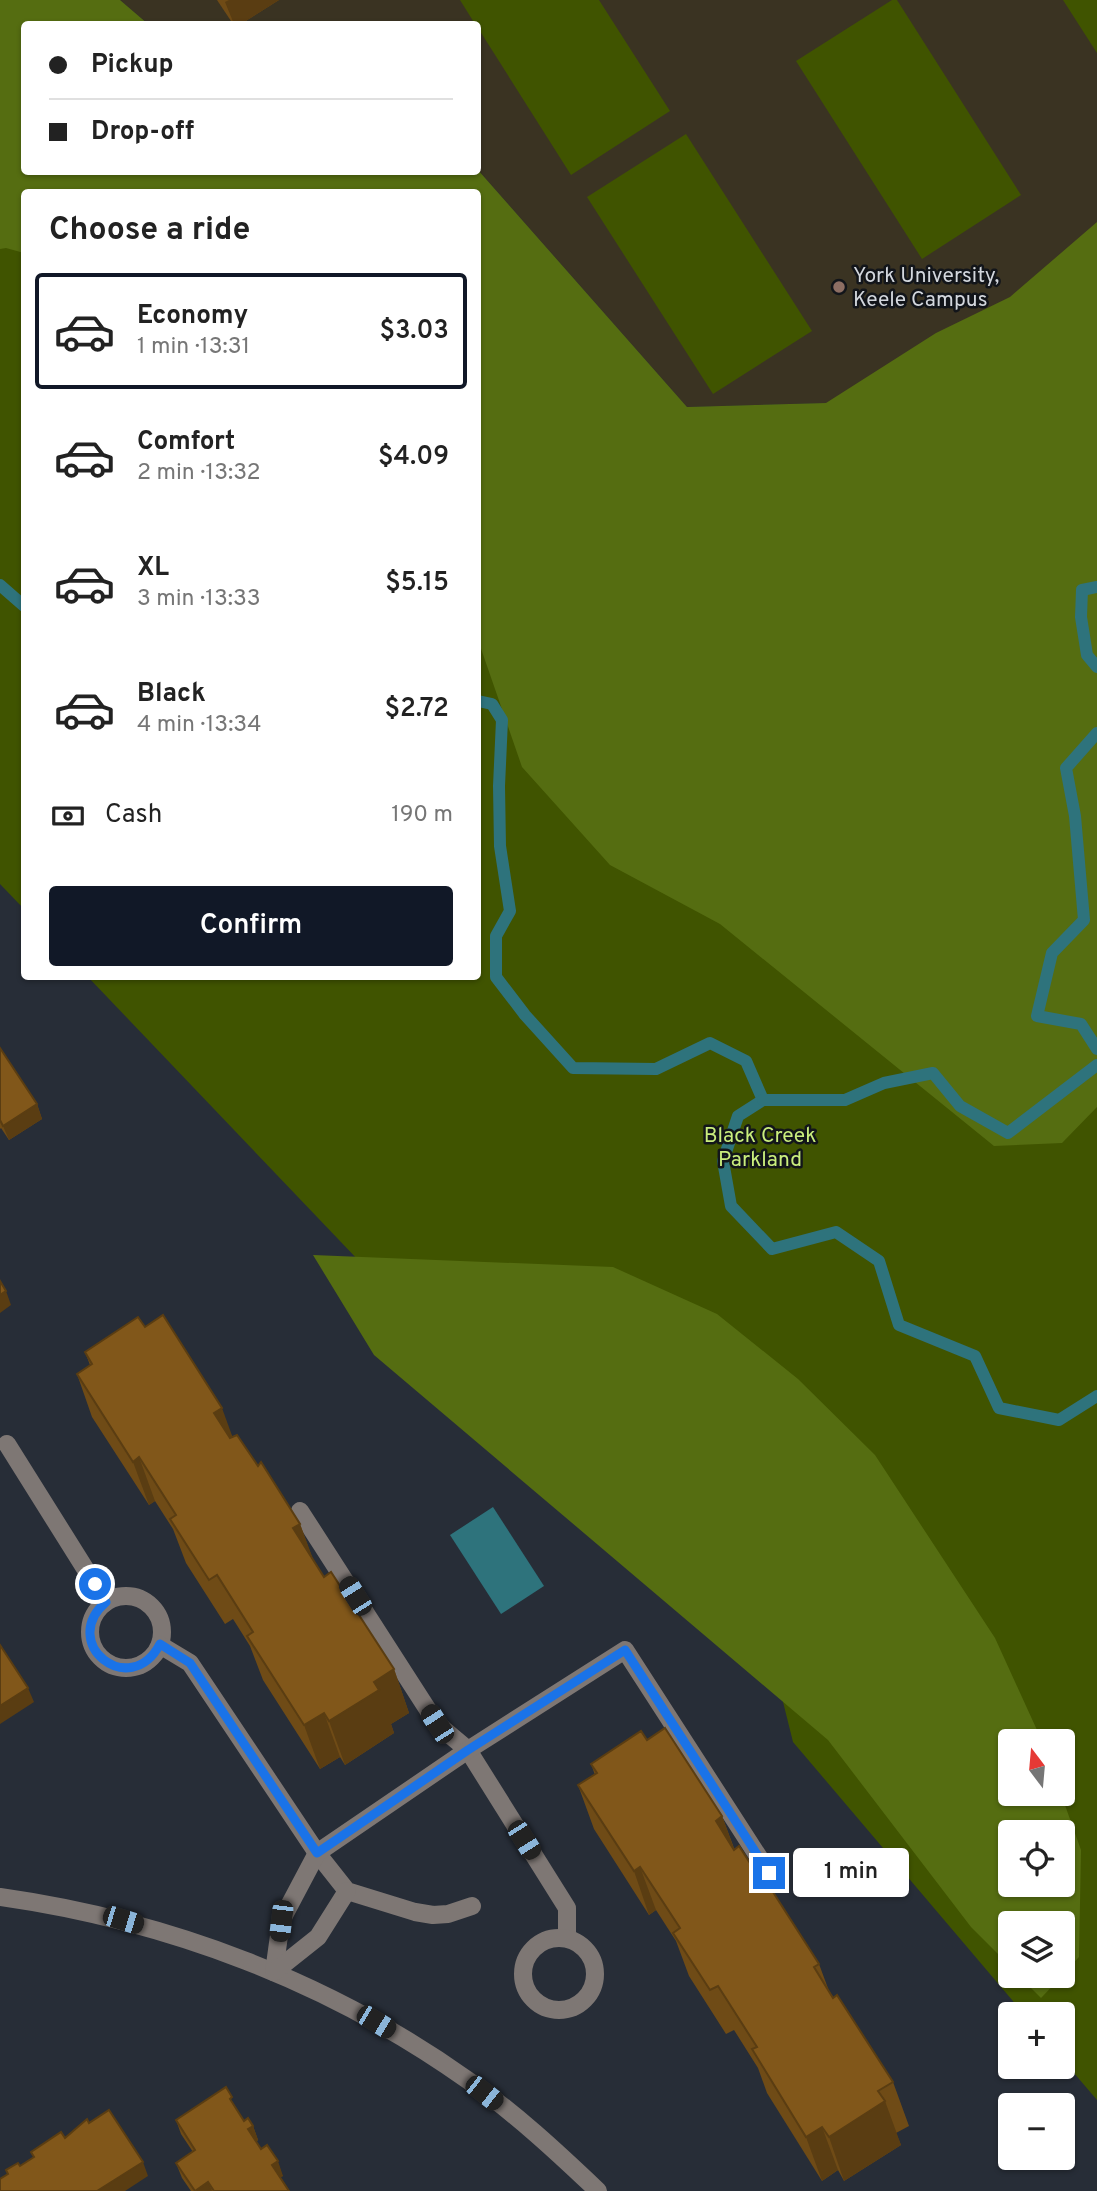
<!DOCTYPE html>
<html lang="en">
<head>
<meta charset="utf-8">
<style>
  body { margin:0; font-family:Overpass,sans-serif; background:#f6f6f6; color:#222; height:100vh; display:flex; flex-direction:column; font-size:26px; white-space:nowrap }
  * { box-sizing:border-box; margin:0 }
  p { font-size:23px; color:#767676 }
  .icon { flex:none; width:38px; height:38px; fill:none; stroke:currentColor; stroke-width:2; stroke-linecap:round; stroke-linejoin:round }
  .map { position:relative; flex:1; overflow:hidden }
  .details { position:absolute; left:21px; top:189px; width:460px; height:791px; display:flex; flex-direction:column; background:#fff; border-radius:7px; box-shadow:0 2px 5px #0004 }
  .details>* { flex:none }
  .hud { position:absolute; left:21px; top:21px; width:460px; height:154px; border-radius:7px; box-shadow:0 2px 5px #0004; display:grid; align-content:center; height:154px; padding:0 28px; background:#fff }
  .needle { width:46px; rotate:344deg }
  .tools { position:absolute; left:998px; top:1729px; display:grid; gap:14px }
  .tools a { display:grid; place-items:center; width:77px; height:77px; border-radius:7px; background:#fff; box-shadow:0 2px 5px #0004; font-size:35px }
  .end { position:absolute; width:32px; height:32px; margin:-16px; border:9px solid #1a73e8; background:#fff; box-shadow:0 0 0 4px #fff }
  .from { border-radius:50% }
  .bubble { position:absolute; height:49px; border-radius:7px; background:#fff; box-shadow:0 2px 5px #0004; font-size:23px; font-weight:600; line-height:49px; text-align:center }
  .car { position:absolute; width:21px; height:42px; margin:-21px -10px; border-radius:9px; box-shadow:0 0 5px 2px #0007; background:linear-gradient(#222 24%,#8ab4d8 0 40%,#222 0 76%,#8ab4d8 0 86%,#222 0) }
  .hud b { display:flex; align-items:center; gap:24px; height:66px; font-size:26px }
  .hud b+b { border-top:2px solid #e0e0e0 }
  .hud i { width:18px; height:18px; background:#222 }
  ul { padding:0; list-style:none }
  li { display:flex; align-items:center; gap:21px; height:116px; margin:0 14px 10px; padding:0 14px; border:4px solid transparent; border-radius:7px }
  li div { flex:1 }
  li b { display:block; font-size:26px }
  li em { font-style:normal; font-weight:600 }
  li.selected { border-color:#111827 }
  li>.icon { width:63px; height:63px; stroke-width:1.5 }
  h2 { padding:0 28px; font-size:32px; line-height:84px }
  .pay { display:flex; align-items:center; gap:18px; height:77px; padding:0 28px; font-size:26px }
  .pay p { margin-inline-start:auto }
  .primary-button { display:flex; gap:14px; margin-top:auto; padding:14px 28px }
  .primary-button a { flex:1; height:80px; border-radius:7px; background:#111827; color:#fff; font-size:28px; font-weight:600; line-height:80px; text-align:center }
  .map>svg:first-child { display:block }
  .education { fill:#3a3322 }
  .green { fill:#405400; fill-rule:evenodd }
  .forest { fill:#556d11; fill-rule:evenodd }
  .water { fill:#2e737c }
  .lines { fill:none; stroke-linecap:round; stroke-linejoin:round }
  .stream { stroke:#2e737c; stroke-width:12 }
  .minor { stroke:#7e7774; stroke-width:18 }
  .wall { fill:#6f4b16 }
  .shaded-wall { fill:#5a3d12 }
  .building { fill:#81571a; stroke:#5a3d12; stroke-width:2 }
  .route { stroke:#1a73e8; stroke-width:9 }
  .education-dot { fill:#8d6e63; stroke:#12151a; stroke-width:2.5 }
  .labels { text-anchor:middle; stroke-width:5; stroke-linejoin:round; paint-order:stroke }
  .poi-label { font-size:21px; fill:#d3d7dd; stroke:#12151a; text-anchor:start }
  .park-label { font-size:21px; fill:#caee7d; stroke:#12151a }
</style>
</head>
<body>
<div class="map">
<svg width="1097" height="2191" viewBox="0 0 1097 2191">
  <rect width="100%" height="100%" fill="#272d37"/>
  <polygon class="education" points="120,0 1097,0 1097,776 826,403 687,407 478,170 478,24 148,24"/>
  <g class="green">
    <polygon points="0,0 24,24 24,909 0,884"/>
    <polygon points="460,0 599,0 670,111 571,175 478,28 478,24 475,24"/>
    <polygon points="892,0 897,0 1021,195 922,259 796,61"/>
    <polygon points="1063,0 1097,0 1097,53"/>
    <polygon points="686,134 812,331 713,394 587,197"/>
    <path d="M478 327 1097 1029V2100L1062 2059V2014H1024L793 1742 742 1537 382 1285 88 977 478 976ZM1010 1741H1062V1794H1010ZM1010 1832H1062V1885H1010ZM1010 1923H1062V1976H1010Z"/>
  </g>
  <g class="forest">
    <polygon points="0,0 120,0 148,24 24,24 24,172 478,170 687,407 826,403 936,333 1010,297 1097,222 1097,1107 1062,1143 994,1146 720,924 610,865 522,767 478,640 478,192 24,192 24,253 6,248 0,249"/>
    <path d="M313 1255 613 1267 717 1314 798 1379 875 1455 995 1638 1042 1741H1010V1794H1061L1081 1850 1079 1957 1062 1975V1923H1010V1966L971 1927 828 1740 374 1355ZM1010 1832H1062V1885H1010Z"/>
    <polygon points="1019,1976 1062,1976 1041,1998"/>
  </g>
  <polygon class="water" points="493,1507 544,1586 501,1614 450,1535"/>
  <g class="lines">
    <g class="stream">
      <polyline points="0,585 24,606"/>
      <polyline points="1097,587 1082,590 1081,617 1087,655 1097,667"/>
      <polyline points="478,701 492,704 502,720 499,786 500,846 510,911 496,936 496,977 525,1015 573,1068 656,1069 710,1043 746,1061 763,1100"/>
      <polyline points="1097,733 1066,768 1075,816 1084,920 1052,953 1037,1016 1081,1024 1097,1049"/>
      <polyline points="763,1100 738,1116 723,1161 731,1206 772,1249 836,1232 879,1261 899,1325 975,1356 999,1408 1059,1420 1097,1396"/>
      <polyline points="763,1100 845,1100 884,1083 933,1073 960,1106 1008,1133 1097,1065"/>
    </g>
    <g class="minor">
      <polyline points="7,1444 106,1602"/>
      <polyline points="300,1511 437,1724 468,1750 567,1908 567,1938"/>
      <circle cx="126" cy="1632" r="36"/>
      <polyline points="160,1645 190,1663 317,1853 347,1891 415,1912 433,1915 448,1914 472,1906"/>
      <path d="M0 1897C169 1921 330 1982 469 2081 515 2113 557 2152 598 2191"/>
      <circle cx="559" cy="1974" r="36"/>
      <polyline points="274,1972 281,1921 317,1853 468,1750 625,1650 769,1873"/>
      <polyline points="274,1972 318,1937 347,1891"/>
    </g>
  </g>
  <g class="wall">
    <polygon points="217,0 279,0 241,24 233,24"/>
    <polygon points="0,1048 37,1104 42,1119 9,1140 1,1128 0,1129"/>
    <polygon points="145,1327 233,1437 258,1466 300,1524 313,1560 324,1577 394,1669 409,1713 391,1724 394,1733 345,1765 340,1757 320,1769 263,1680 250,1646 233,1619 225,1624 186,1563 173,1529 155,1501 149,1505 92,1417 77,1374 90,1365 85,1352"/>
    <polygon points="647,1740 722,1816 734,1848 759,1877 819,1964 829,1991 893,2082 909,2126 896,2133 901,2145 844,2181 838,2170 822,2181 767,2093 758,2068 734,2030 726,2034 689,1976 676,1941 656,1910 649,1915 594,1829 578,1785 595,1775 591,1764"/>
    <polygon points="237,2110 244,2121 253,2126 258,2140 256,2142 283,2176 280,2177 289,2191 191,2191 182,2178 176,2163 193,2152 181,2134 176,2120"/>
  </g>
  <g class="shaded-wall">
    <polygon points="229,0 279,0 241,24 234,24 225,2"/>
    <polygon points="37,1104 42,1119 9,1140 3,1126"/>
    <polygon points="6,1291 11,1305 0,1313 0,1295"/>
    <polygon points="222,1408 238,1452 214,1413"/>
    <polygon points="139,1457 155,1501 149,1505 133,1462"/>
    <polygon points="300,1524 316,1567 293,1528"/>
    <polygon points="394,1669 409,1713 391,1724 394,1733 345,1765 329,1721 374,1682"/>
    <polygon points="28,1688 34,1702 0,1724 0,1706"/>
    <polygon points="324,1713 340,1757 320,1769 304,1725"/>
    <polygon points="722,1816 738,1860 716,1821"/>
    <polygon points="640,1867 656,1910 649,1915 634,1871"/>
    <polygon points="885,2101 901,2145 844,2181 829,2137"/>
    <polygon points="253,2126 258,2140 253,2144 248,2129"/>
    <polygon points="822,2127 838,2170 822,2181 806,2137"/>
    <polygon points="278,2161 283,2176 278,2179 272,2165"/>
    <polygon points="143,2162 148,2176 125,2191 97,2191"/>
    <polygon points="208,2182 212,2191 196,2191"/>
  </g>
  <g class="building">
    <polygon points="0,1048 37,1104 3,1126 0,1120"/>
    <polygon points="0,1281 6,1291 0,1295"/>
    <polygon points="163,1315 222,1408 214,1413 230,1438 237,1435 258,1466 261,1462 300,1524 293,1528 324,1577 331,1572 394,1669 374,1682 379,1690 329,1721 324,1713 304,1725 247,1636 253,1632 217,1575 209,1580 170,1519 176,1515 139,1457 133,1462 77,1374 92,1364 85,1352 138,1317 145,1327"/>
    <polygon points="0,1645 28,1688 0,1706"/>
    <polygon points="665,1728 722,1816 716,1821 734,1850 739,1846 759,1877 762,1875 819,1964 814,1967 833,1998 837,1995 893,2082 878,2091 885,2101 829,2137 822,2127 806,2137 752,2049 757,2047 718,1986 710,1990 673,1933 680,1928 640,1867 634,1871 578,1785 597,1773 591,1764 641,1731 647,1740"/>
    <polygon points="226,2087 232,2097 230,2099 244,2121 248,2118 253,2126 248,2129 261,2149 267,2145 278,2161 272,2165 289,2191 214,2191 208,2182 195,2191 176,2163 195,2150 176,2120"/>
    <polygon points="109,2110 143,2162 97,2191 0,2191 0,2179 8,2174 6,2170 18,2163 20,2166 34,2157 31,2152 61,2132 65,2138 87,2119 89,2123"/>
  </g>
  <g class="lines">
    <path class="route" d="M95 1584 106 1602C58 1643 130 1701 160 1644L190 1663 317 1853 468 1750 625 1650 769 1873"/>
  </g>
  <circle class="education-dot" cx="839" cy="287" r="7"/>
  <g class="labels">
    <g class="poi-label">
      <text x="853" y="282">York University,<tspan x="853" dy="24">Keele Campus</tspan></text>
    </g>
    <g class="park-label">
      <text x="760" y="1142">Black Creek<tspan x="760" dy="24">Parkland</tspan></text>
    </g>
  </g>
</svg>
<div class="tools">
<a><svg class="needle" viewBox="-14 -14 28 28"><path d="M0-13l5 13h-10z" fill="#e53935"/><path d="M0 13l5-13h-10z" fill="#767676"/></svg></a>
<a><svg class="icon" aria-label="locate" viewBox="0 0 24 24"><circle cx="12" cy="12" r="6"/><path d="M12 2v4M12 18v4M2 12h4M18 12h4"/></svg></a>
<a><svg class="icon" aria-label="layers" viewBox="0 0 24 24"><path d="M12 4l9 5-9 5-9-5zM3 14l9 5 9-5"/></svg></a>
<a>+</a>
<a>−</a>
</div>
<i class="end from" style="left:95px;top:1584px"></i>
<i class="end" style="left:769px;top:1873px"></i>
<div class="bubble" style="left:793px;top:1848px;width:116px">1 min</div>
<i class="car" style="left:355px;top:1596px;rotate:328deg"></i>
<i class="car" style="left:437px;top:1724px;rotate:327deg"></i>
<i class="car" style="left:524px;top:1840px;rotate:148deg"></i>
<i class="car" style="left:123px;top:1920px;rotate:107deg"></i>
<i class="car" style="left:281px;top:1921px;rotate:187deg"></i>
<i class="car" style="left:376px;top:2022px;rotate:121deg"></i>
<i class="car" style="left:484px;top:2093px;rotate:128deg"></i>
<div class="hud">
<b><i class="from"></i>Pickup</b>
<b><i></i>Drop-off</b>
</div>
<section class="details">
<h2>Choose a ride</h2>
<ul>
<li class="selected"><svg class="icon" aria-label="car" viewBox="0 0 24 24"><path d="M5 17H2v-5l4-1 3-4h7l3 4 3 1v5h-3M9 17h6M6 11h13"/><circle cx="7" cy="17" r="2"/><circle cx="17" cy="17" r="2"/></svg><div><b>Economy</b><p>1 min · 13:31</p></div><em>$3.03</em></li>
<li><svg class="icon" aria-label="car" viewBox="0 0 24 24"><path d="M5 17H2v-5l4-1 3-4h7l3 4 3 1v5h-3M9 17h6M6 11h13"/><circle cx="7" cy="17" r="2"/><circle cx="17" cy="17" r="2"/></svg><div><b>Comfort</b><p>2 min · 13:32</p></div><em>$4.09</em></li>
<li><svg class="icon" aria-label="car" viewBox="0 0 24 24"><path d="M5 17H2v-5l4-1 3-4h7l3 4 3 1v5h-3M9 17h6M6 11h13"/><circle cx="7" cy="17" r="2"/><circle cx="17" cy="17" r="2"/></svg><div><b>XL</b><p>3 min · 13:33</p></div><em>$5.15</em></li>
<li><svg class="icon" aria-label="car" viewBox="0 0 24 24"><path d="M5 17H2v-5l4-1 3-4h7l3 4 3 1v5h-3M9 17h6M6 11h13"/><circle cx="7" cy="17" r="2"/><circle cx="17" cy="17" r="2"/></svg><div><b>Black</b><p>4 min · 13:34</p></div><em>$2.72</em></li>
</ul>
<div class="pay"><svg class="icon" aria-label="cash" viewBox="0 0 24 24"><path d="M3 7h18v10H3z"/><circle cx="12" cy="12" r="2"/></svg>Cash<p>190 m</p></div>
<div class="primary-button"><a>Confirm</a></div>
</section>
</div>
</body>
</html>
